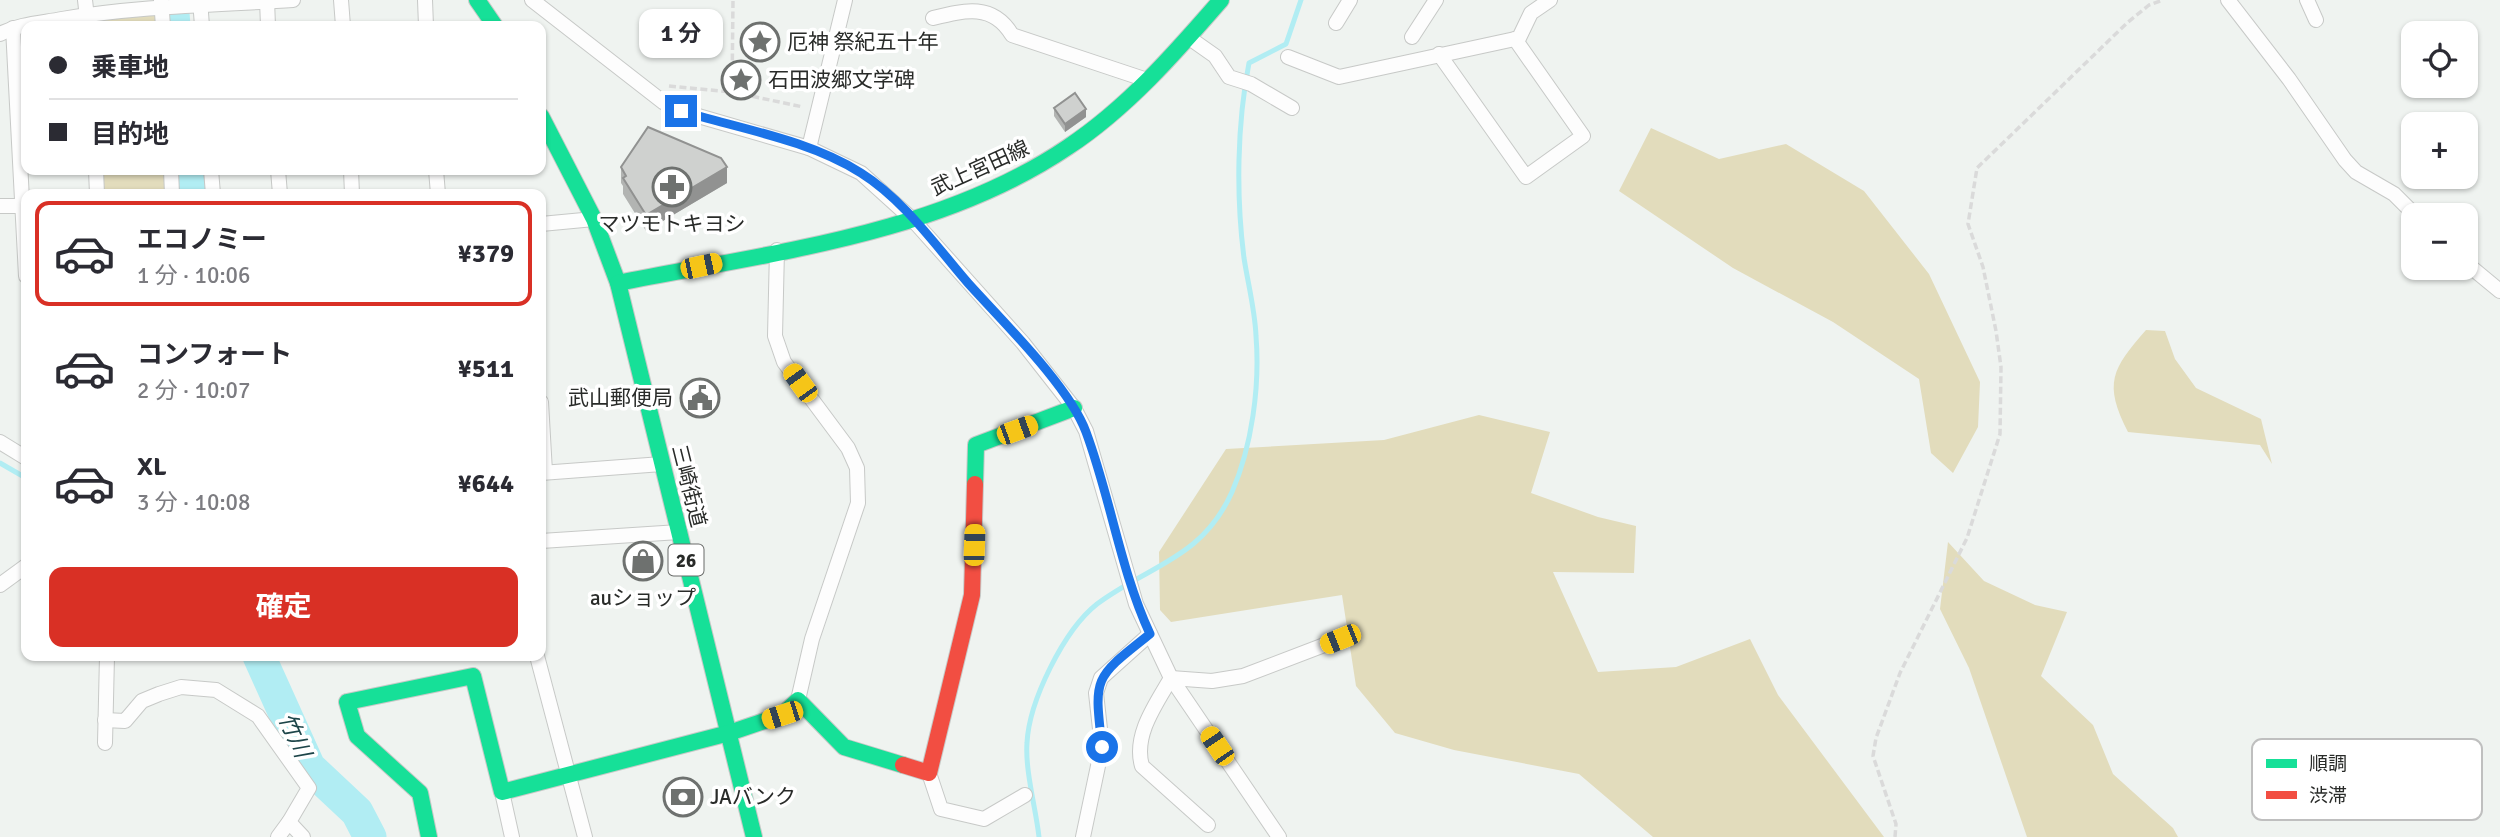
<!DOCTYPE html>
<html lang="ja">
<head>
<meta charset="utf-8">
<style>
  body { margin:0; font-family:Signika,"Noto Sans JP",sans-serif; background:#f7f7f7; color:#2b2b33; height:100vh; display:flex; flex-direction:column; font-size:26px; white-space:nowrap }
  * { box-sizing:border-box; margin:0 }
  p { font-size:23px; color:#7c7c81 }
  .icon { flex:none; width:38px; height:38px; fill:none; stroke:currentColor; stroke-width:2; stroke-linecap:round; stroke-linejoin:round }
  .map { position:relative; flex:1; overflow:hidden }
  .panel { position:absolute; left:21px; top:189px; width:525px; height:472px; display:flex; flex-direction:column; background:#fff; border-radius:14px; box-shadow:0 2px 5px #0004 }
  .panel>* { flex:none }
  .top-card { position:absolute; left:21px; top:21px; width:525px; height:154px; border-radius:14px; box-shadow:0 2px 5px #0004; display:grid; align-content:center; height:154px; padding:0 28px; background:#fff }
  .controls { position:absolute; left:2401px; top:21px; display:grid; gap:14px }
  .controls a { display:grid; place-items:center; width:77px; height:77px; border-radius:14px; background:#fff; box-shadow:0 2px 5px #0004; font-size:35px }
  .end { position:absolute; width:32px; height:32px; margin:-16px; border:9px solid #1a73e8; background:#fff; box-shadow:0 0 0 4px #fff }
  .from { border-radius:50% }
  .bubble { position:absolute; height:49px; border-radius:14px; background:#fff; box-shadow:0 2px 5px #0004; font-size:23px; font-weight:700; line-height:49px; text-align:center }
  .car { position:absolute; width:21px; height:42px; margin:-21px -10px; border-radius:9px; box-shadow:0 0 5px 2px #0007; background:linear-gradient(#f5c518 24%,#345 0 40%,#f5c518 0 76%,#345 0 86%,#f5c518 0) }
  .top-card b { display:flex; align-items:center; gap:24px; height:66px; font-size:26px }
  .top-card b+b { border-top:2px solid #e1e1e2 }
  .top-card i { width:18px; height:18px; background:#2b2b33 }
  ul { padding:12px 0 0; list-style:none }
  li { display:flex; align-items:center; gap:21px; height:105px; margin:0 14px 10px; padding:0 14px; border:4px solid transparent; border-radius:14px }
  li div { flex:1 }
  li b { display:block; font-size:26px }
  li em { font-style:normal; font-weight:700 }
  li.selected { border-color:#d93025 }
  li>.icon { width:63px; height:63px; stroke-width:1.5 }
  .button { display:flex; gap:14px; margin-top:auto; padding:14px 28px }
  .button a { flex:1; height:80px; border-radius:14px; background:#d93025; color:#fff; font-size:28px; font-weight:700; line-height:80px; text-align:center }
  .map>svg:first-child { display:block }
  .green { fill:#e2dcbc }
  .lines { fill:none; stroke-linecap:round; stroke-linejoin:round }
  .stream { stroke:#b1edf3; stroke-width:5 }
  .river { stroke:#b1edf3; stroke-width:33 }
  .street-casing { stroke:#c7c9c7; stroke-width:16 }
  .fast-casing { stroke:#c7c9c7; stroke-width:18 }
  .jam-casing { stroke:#c7c9c7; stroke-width:18 }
  .path { stroke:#dadada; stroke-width:3.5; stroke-dasharray:7 3.5; stroke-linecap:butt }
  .street { stroke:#fdfdfd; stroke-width:14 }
  .fast { stroke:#16e098; stroke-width:16 }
  .jam { stroke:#f24e42; stroke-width:16 }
  .wall { fill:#b2b4b2 }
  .shaded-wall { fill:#919291 }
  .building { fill:#cfd1cf; stroke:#919291; stroke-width:2 }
  .route { stroke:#1a73e8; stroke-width:9 }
  .labels { text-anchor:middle; stroke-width:7; stroke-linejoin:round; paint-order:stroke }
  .shield { fill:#fff; stroke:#696b69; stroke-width:2 }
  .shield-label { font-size:19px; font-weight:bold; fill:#292b29 }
  .poi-label { font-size:21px; fill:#292b29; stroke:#fff; text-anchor:start }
  .street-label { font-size:21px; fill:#292b29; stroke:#fff }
  .water-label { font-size:23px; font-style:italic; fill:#1d4549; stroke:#fff }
  .key { fill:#fff; stroke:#bfbfbf; stroke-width:2 }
  .key-label { font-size:19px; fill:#292b29 }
</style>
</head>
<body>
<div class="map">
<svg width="2500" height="837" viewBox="0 0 2500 837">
  <rect width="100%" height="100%" fill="#eff3f0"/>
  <g class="green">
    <polygon points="162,6 163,26 88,26 88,15"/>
    <polygon points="1651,128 1719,159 1786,144 1864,191 1929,274 1980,382 1978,427 1953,473 1931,453 1919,379 1833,322 1733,268 1619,191"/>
    <polygon points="96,170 171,170 172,194 97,194"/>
    <path d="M2146 330 2165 331 2175 359 2196 388 2261 419 2272 464 2260 445 2128 432C2103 383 2112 369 2146 330Z"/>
    <polygon points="1479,415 1550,432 1531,493 1598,517 1636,526 1634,573 1553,572 1598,672 1676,667 1750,639 1778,695 1884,837 1653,837 1579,774 1454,750 1395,733 1356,686 1342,595 1171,622 1160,610 1159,552 1226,449 1384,440"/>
    <polygon points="1948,542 1984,581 2035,605 2067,612 2041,676 2093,725 2113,774 2173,828 2178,837 2027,837 1969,668 1940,609"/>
  </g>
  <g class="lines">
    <g class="stream">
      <polyline points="0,463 26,478"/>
      <path d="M1039 837C1036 809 1025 771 1027 743 1029 701 1064 630 1097 604 1149 565 1202 559 1232 492 1252 446 1260 386 1256 336 1255 310 1248 284 1244 258 1236 196 1237 124 1249 63L1286 44 1301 0"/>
    </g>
    <g class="river">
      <polyline points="172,0 174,26"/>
      <polyline points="187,170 189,194"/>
      <polyline points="259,656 309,767 357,812 370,837"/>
    </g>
    <defs>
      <g id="street">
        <polyline points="85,0 88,26"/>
        <polyline points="161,0 163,26"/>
        <polyline points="200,0 202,26"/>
        <polyline points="267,0 268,26"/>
        <polyline points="341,0 343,26"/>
        <polyline points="425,0 426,26"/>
        <polyline points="532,0 663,102 681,111 809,148 861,173 913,220 1023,343 1074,408 1086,431 1136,604 1171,678 1279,837"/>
        <polyline points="2228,0 2289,79 2345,160 2356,172 2394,194 2415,215"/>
        <polyline points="2307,0 2316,20"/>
        <path d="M933 18C965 10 993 3 1012 35L1147 80"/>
        <polyline points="1336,23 1350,0"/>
        <polyline points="13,28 26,276"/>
        <path d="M0 34C19 24 41 23 62 19 139 6 216 5 293 0"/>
        <polyline points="1188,37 1215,56 1229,77 1251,84 1292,108"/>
        <polyline points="1412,37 1436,0"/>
        <polyline points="1439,54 1526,177 1583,136 1515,39"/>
        <polyline points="1288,57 1339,77 1515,39 1519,38 1531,13 1550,0"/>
        <polyline points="809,148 845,0"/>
        <polyline points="96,170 97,194"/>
        <polyline points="171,170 172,194"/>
        <polyline points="211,170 213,194"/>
        <polyline points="278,170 280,194"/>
        <polyline points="351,170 352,194"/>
        <polyline points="436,170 438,194"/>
        <polyline points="0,206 26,206"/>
        <polyline points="541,224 594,219"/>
        <polyline points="777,250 775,336 784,362 848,448 857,468 858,503 812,639 798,700"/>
        <polyline points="2466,263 2500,291"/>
        <polyline points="541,402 545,472"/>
        <polyline points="0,442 26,458"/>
        <polyline points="541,473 662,464"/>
        <polyline points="541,541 679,532"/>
        <polyline points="0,585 26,566"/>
        <polyline points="537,656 585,837"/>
        <polyline points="105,720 125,721 142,701 159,694 181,687 216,690 258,716 309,788 289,822"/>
        <polyline points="105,743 107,656"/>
        <polyline points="929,773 941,809 984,819 1025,795"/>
        <polyline points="502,792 512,837"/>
        <path d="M1208 825 1142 766C1133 735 1156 704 1171 678L1212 681 1243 676 1340 639"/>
        <polyline points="278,837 289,822 303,837"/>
        <polyline points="1083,837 1102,747 1096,693 1101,678 1150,634"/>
      </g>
      <g id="fast">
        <polyline points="477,0 495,26"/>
        <polyline points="541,116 594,219 618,283 754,837"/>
        <path d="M618 283C768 253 938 235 1068 147 1127 108 1175 53 1221 0"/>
        <polyline points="975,484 976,445 1074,408"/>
        <polyline points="429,837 420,793 357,736 347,702 473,676 502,792 729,733 782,715 798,700 844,747 903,765"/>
      </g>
      <polyline id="jam" points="903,765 929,773 972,595 975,484"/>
    </defs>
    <use href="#street" class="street-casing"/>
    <use href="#fast" class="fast-casing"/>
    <use href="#jam" class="jam-casing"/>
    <g class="path">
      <polyline points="669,86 732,92 803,107"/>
      <polyline points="732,92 733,0"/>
      <polyline points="1895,837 1896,824 1873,756 1876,738 1900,673 1967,538 2000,434 2001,367 1996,331 1983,267 1968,224 1977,168 2127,23 2149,5 2163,0"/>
    </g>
    <use href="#street" class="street"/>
    <use href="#fast" class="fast"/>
    <use href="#jam" class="jam"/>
  </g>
  <g class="wall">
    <polygon points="1054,108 1086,117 1065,132 1054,116"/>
    <polygon points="621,167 727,183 646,231 623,194 623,186 621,183"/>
  </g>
  <g class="shaded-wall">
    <polygon points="1086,109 1086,117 1065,132 1065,124"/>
    <polygon points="727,167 727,183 646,231 646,215"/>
  </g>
  <g class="building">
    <polygon points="1075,93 1086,109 1065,124 1054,108"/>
    <polygon points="648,127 721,158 727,167 646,215 623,178 626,176 621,167"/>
  </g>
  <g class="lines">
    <path class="route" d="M681 111C741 129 809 140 861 173 904 200 936 246 968 283 1002 321 1069 386 1086 432 1111 499 1120 569 1150 634 1093 679 1094 676 1102 747"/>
  </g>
  <defs>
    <symbol id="sight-ring" viewBox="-11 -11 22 22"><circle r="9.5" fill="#fff" stroke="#6e716f" stroke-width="1.5"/><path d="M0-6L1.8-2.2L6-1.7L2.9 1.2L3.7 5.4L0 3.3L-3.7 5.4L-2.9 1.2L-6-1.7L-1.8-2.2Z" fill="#6e716f"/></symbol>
    <symbol id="pharmacy-ring" viewBox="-11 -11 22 22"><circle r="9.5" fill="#fff" stroke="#6e716f" stroke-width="1.5"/><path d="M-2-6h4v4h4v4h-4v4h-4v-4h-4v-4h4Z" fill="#6e716f"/></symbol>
    <symbol id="civic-ring" viewBox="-11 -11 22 22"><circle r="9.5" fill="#fff" stroke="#6e716f" stroke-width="1.5"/><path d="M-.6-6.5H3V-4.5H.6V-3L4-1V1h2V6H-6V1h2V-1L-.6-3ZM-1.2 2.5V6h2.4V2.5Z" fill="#6e716f"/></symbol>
    <symbol id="shop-ring" viewBox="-11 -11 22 22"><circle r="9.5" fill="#fff" stroke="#6e716f" stroke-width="1.5"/><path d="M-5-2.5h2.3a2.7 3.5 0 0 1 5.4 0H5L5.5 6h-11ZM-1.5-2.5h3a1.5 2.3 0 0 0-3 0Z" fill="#6e716f"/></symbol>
    <symbol id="bank-ring" viewBox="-11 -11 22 22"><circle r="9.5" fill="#fff" stroke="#6e716f" stroke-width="1.5"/><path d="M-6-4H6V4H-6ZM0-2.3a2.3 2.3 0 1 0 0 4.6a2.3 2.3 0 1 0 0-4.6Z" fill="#6e716f"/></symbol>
  </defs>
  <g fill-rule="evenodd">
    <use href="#sight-ring" x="738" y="20" width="44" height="44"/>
    <use href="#sight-ring" x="719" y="58" width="44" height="44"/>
    <use href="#pharmacy-ring" x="650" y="165" width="44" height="44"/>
    <use href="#civic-ring" x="678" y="376" width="44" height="44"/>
    <use href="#shop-ring" x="621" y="539" width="44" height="44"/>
    <use href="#bank-ring" x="661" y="775" width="44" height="44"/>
  </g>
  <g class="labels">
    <rect class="shield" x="668.5" y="544.5" width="35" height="31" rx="5"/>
    <g class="shield-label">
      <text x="686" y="567">26</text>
    </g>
    <g class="poi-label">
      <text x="787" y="49">厄神 祭紀五十年</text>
      <text x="768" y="87">石田波郷文学碑</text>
      <text x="672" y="231" text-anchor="middle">マツモトキヨシ</text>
      <text x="673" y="405" text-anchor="end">武山郵便局</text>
      <text x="643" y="605" text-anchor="middle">auショップ</text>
      <text x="710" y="804">JAバンク</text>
    </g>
    <g class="street-label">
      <text transform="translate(980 168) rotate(-24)" y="7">武上宮田線</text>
      <text transform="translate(689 486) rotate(76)" y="7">三崎街道</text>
    </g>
    <g class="water-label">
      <text transform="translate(295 735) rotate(66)" y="8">竹川</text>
    </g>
  </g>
  <rect x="2252" y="739" width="230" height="81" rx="10" class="key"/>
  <rect x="2266" y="759" width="31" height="9" fill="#16e098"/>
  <rect x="2266" y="791" width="31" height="8" fill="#f24e42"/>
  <g class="key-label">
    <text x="2309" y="770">順調</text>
    <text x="2309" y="802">渋滞</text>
  </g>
</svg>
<div class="controls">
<a><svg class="icon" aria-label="locate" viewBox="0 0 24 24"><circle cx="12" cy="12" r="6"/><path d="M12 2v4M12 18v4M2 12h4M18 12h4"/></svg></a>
<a>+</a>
<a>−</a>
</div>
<i class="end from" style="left:1102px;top:747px"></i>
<i class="end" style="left:681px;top:111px"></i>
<div class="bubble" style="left:639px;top:9px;width:84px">1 分</div>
<i class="car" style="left:701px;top:266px;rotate:78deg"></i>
<i class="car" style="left:800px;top:383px;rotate:324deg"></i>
<i class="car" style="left:1017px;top:430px;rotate:70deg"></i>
<i class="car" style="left:974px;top:545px;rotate:2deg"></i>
<i class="car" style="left:1340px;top:639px;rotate:248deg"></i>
<i class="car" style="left:782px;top:715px;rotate:252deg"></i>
<i class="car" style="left:1217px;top:746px;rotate:326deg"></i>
<div class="top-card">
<b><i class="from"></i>乗車地</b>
<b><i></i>目的地</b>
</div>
<section class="panel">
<ul>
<li class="selected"><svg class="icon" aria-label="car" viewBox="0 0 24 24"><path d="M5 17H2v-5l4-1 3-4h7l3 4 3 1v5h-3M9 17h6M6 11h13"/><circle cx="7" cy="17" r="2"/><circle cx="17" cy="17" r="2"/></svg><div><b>エコノミー</b><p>1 分 · 10:06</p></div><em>¥379</em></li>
<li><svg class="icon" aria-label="car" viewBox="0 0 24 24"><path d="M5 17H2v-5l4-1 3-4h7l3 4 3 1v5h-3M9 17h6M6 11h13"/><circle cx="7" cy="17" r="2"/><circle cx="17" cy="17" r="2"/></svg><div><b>コンフォート</b><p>2 分 · 10:07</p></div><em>¥511</em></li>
<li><svg class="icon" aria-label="car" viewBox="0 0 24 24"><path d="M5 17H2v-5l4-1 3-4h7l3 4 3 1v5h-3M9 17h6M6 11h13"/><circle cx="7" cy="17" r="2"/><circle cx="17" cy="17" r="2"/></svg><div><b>XL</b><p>3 分 · 10:08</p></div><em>¥644</em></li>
</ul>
<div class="button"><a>確定</a></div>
</section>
</div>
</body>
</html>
